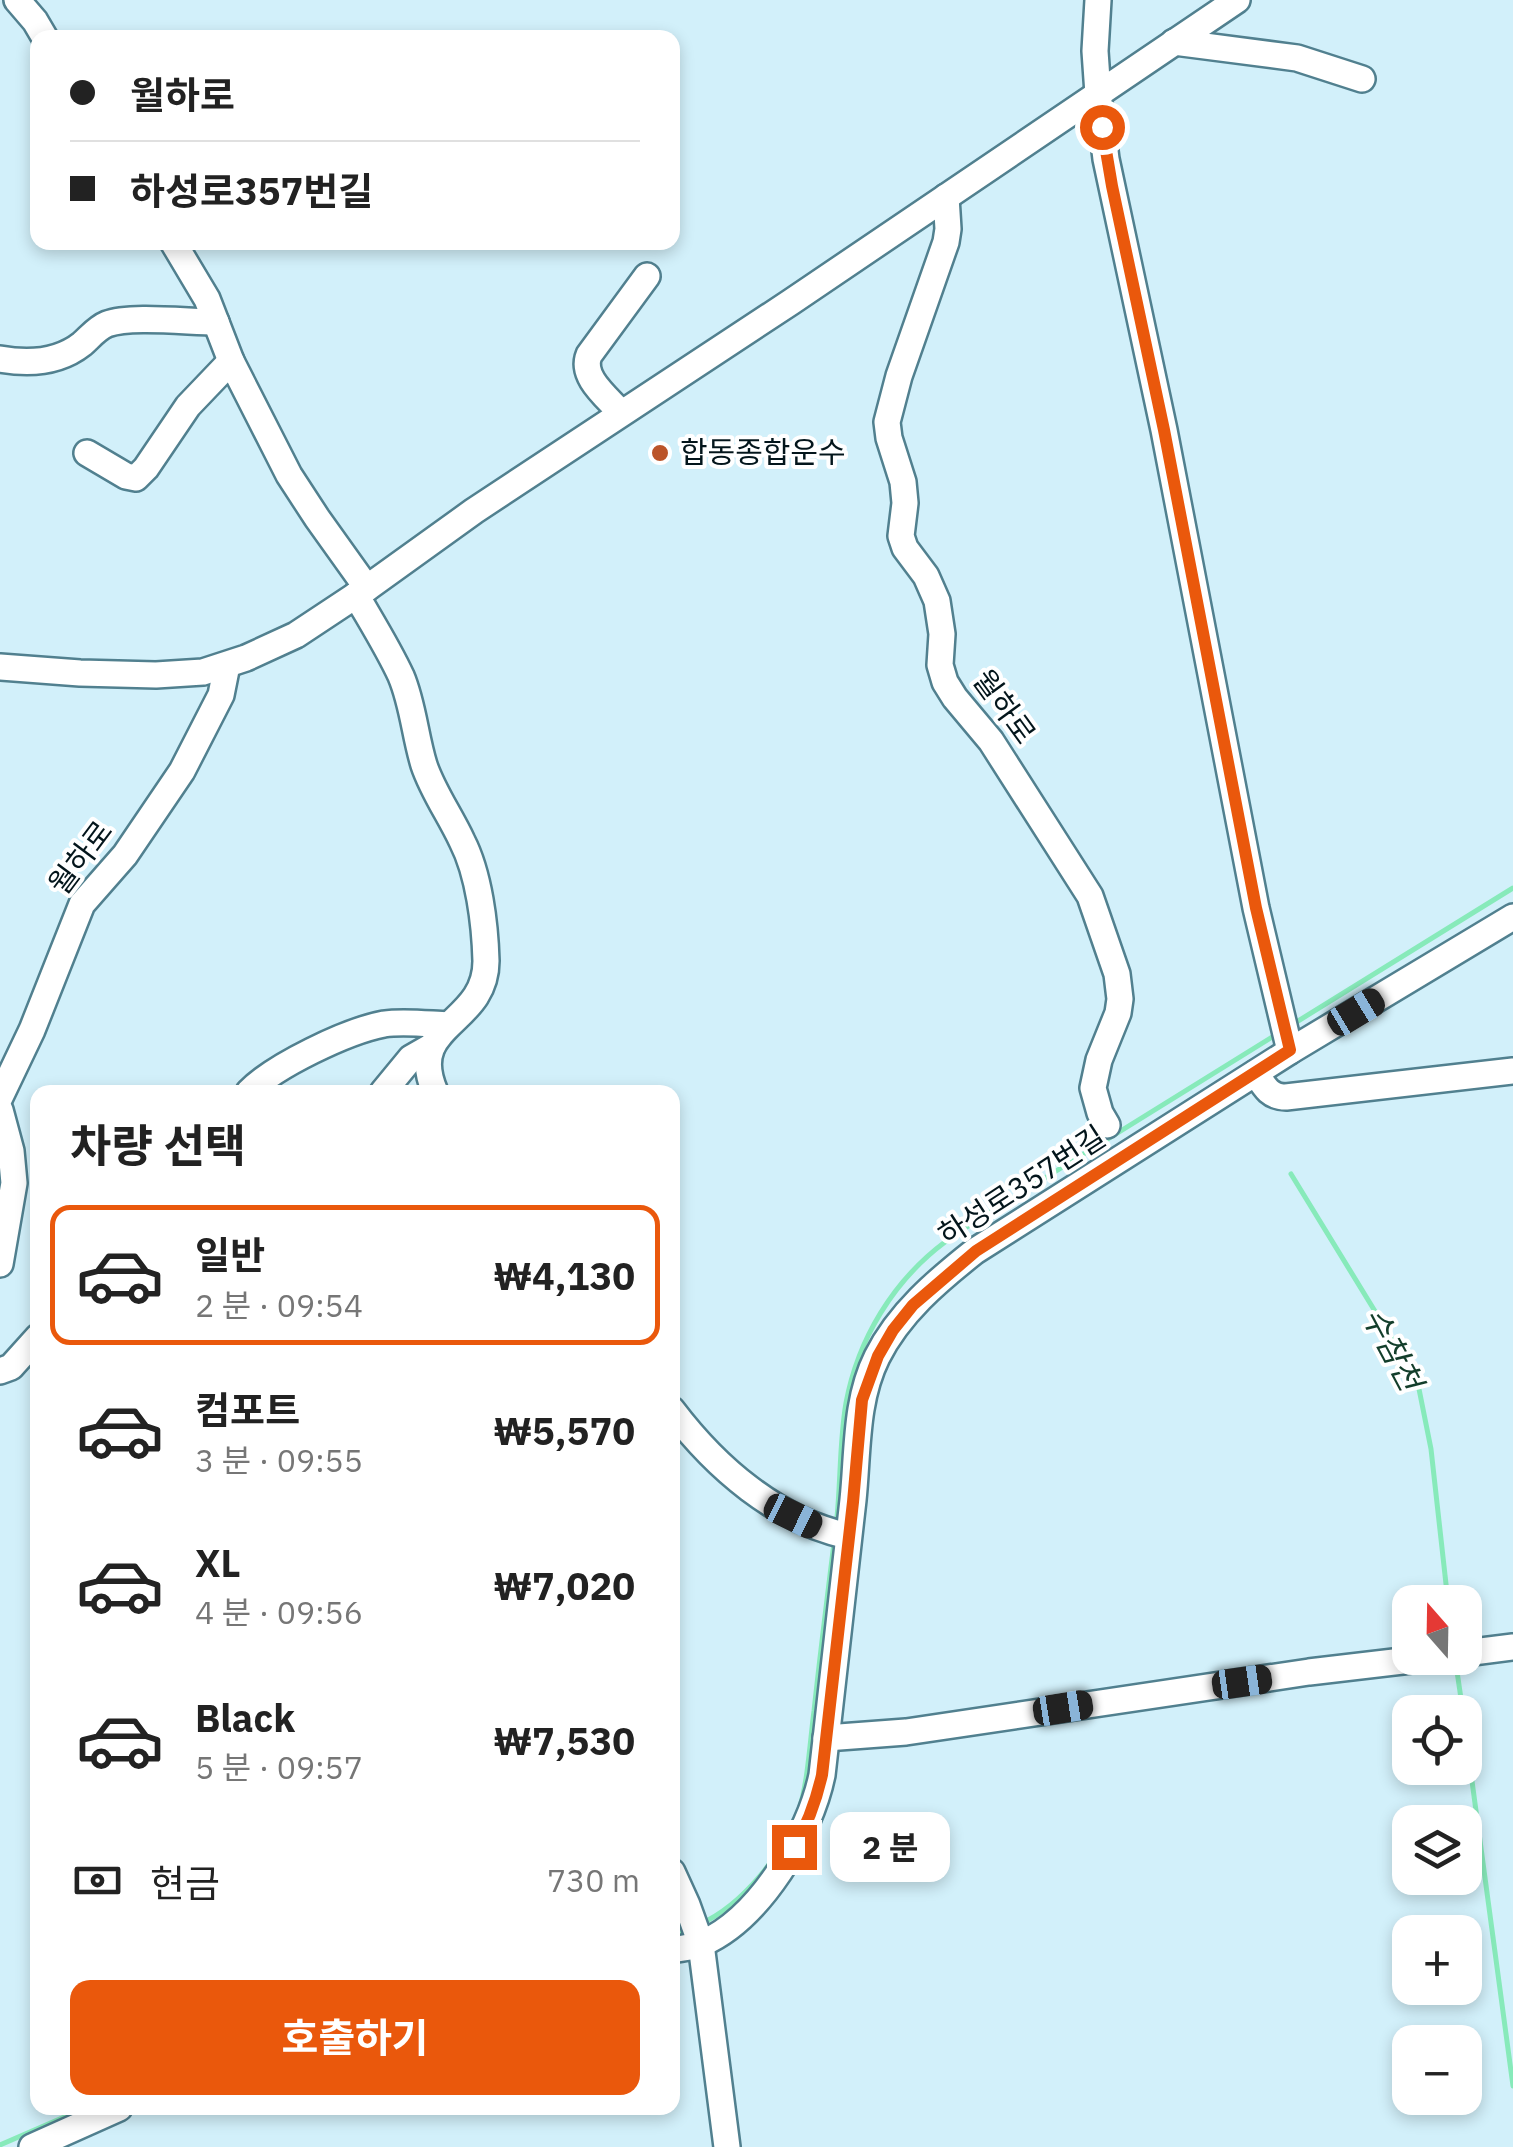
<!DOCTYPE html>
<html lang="ko">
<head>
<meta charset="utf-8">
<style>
  body { margin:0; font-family:"IBM Plex Sans","Noto Sans KR",sans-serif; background:#f2f2f2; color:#222; height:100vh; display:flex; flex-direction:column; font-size:38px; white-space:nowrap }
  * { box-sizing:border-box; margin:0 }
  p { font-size:32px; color:#767676 }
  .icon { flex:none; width:55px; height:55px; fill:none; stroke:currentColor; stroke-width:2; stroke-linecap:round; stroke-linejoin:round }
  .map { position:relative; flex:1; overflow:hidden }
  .panel { position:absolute; left:30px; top:1085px; width:650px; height:1030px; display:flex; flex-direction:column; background:#fff; border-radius:20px; box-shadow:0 5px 15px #0003 }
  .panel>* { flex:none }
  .top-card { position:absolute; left:30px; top:30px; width:650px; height:220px; border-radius:20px; box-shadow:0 5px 15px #0003; display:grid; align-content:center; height:220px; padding:0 40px; background:#fff }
  .needle { width:65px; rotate:340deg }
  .buttons { position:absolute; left:1392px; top:1585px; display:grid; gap:20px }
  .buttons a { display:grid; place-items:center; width:90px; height:90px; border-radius:20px; background:#fff; box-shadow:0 5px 15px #0003; font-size:50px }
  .end { position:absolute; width:45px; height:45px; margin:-22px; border:12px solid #ea580c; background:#fff; box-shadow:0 0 0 5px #fff }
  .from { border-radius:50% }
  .bubble { position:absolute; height:70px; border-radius:20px; background:#fff; box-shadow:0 5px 15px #0003; font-size:32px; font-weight:700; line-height:70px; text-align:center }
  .car { position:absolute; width:30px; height:60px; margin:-30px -15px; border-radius:12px; box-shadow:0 0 8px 2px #0007; background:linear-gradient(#222 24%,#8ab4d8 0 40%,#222 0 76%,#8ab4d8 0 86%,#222 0) }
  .top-card b { display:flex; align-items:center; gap:35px; height:95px; font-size:38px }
  .top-card b+b { border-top:2px solid #e0e0e0 }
  .top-card i { width:25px; height:25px; background:#222 }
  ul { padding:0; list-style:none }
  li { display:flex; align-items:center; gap:30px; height:140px; margin:0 20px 15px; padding:0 20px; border:5px solid transparent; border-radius:20px }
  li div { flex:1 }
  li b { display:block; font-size:38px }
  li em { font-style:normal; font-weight:700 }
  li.on { border-color:#ea580c }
  li>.icon { width:90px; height:90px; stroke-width:1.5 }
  h2 { padding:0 40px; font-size:45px; line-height:120px }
  .pay { display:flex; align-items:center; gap:25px; height:110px; padding:0 40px; font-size:38px }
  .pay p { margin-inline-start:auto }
  .button { display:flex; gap:20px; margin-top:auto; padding:20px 40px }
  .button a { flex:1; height:115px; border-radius:20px; background:#ea580c; color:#fff; font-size:40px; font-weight:700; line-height:115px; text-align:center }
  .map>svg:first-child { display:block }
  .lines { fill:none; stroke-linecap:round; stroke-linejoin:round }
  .stream { stroke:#87eaba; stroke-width:5 }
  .minor-casing { stroke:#51808f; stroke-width:30 }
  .minor { stroke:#fff; stroke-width:25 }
  .route { stroke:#ea580c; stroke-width:12 }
  .poi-dot { fill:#bb5429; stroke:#fff; stroke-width:4 }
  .labels { text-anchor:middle; stroke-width:8; stroke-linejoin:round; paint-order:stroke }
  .poi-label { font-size:30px; fill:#03151b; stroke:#fff; text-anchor:start }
  .street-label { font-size:30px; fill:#03151b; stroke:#fff }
  .water-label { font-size:32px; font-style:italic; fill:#133e2b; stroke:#fff }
</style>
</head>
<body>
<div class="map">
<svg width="1513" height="2147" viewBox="0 0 1513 2147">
  <rect width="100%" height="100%" fill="#d2f0fa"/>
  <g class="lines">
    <g class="stream">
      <polyline points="1290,1026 1513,888"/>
      <polyline points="1291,1174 1403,1357 1419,1389 1431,1449 1448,1602"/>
      <path d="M836 1527C841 1486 839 1444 846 1403 858 1339 893 1281 945 1242 959 1231 975 1222 990 1212L1277 1034"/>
      <polyline points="1455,1658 1463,1712"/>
      <polyline points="1465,1729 1513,2086"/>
      <path d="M700 1924C743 1905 783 1854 799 1810 808 1782 810 1741 814 1711 820 1655 827 1599 834 1543"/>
      <polyline points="672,1936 686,1931"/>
      <polyline points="0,2145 85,2108"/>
    </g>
    <defs>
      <g id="minor">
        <polyline points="17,0 35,21 45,38"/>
        <polyline points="1098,0 1095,51 1098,94 1106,159 1164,430 1256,908 1290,1051"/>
        <polyline points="1174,42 1297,58 1362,79"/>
        <polyline points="946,197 948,229 946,242 899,376 887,422 889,438 903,482 905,503 901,536 905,548 926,576 937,601 942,634 940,665 945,682 955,698 991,741 1090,896 1117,974 1120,999 1118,1013 1099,1060 1093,1088 1100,1113 1107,1125"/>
        <polyline points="173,242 207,299 231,361 289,475 317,518 367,588"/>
        <path d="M0 359C28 364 58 363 82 344 90 337 97 328 107 324 130 315 189 322 216 322"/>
        <path d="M621 413C607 397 580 377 589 355L647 276"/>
        <polyline points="87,453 126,476 136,478 146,468 188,406 231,361"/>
        <path d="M356 595C371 621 388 648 401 676 413 704 415 736 424 765 433 792 450 815 462 841 479 874 485 924 486 961 486 1026 405 1023 435 1092"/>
        <polyline points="0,667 80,673 156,675 203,672 246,658 296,635 367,588 474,511 791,302 1237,0"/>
        <path d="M1256 1073C1264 1086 1269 1097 1286 1097L1513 1071"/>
        <path d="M249 1092C274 1066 347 1031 384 1024 404 1021 427 1024 448 1025"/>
        <polyline points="383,1092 411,1058 432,1046"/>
        <polyline points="0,1097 32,1030 82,904 125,855 182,771 221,695 227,665"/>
        <polyline points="0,1110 11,1151 14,1183 0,1264"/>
        <polyline points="0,1371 11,1367 38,1337"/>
        <path d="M672 1410C716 1468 776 1520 848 1536"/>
        <polyline points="1465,1653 1513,1647"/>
        <polyline points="826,1738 906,1732 1309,1672 1428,1658"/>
        <polyline points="672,1872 687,1905 701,1944 727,2147"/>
        <path d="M672 1950C682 1948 694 1947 703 1943 760 1918 810 1834 822 1775 832 1683 843 1592 853 1500 858 1452 855 1401 877 1357 899 1313 937 1281 975 1251L1290 1051 1513 917"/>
        <polyline points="32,2147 119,2108"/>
      </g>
    </defs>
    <use href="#minor" class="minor-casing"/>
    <use href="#minor" class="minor"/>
  </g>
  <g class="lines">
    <path class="route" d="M794 1847C808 1824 816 1801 822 1775L853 1502 862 1400 878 1356 893 1330 913 1305 976 1251 1290 1050 1256 908 1164 430 1112 186 1102 127"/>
  </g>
  <circle class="poi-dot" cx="660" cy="453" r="10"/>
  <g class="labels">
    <g class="poi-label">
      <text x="680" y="463">합동종합운수</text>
    </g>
    <g class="street-label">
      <text transform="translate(1004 707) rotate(54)" y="10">월하로</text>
      <text transform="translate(81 858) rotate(-53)" y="10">월하로</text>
      <text transform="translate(1022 1186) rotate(-33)" y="10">하성로357번길</text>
    </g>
    <g class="water-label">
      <text transform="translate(1392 1349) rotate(62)" y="11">수참천</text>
    </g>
  </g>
</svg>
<div class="buttons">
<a><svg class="needle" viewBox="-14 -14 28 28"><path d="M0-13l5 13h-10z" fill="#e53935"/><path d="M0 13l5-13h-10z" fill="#767676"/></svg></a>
<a><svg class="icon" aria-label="locate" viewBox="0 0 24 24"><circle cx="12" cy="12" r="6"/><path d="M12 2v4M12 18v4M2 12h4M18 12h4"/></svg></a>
<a><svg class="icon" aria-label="layers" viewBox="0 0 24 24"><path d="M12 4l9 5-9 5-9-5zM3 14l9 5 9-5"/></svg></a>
<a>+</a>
<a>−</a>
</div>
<i class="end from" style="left:1102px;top:127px"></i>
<i class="end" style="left:794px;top:1847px"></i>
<div class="bubble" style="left:830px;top:1812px;width:120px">2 분</div>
<i class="car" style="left:1356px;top:1012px;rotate:59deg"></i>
<i class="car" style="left:793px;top:1516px;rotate:116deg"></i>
<i class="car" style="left:1242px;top:1682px;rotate:82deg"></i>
<i class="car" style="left:1063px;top:1708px;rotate:81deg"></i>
<div class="top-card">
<b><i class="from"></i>월하로</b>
<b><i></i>하성로357번길</b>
</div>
<section class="panel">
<h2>차량 선택</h2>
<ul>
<li class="on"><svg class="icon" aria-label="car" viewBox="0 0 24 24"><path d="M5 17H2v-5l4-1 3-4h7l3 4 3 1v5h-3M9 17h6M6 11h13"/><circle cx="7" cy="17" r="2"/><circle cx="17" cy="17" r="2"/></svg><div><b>일반</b><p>2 분 · 09:54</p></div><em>₩4,130</em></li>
<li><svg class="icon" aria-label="car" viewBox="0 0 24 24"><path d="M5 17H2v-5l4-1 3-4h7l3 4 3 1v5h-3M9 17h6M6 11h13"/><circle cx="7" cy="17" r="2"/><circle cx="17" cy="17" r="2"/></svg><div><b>컴포트</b><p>3 분 · 09:55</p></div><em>₩5,570</em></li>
<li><svg class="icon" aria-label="car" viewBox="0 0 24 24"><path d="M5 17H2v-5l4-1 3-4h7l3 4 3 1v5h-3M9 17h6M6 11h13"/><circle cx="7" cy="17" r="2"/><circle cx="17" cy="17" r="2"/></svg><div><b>XL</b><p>4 분 · 09:56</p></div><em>₩7,020</em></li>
<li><svg class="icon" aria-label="car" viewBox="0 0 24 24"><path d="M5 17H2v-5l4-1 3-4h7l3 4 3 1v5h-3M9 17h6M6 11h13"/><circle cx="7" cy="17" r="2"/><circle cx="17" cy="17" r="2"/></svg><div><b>Black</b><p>5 분 · 09:57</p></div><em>₩7,530</em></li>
</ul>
<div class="pay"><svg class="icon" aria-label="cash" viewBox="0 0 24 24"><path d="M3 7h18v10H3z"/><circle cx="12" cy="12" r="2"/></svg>현금<p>730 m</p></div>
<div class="button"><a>호출하기</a></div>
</section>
</div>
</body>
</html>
